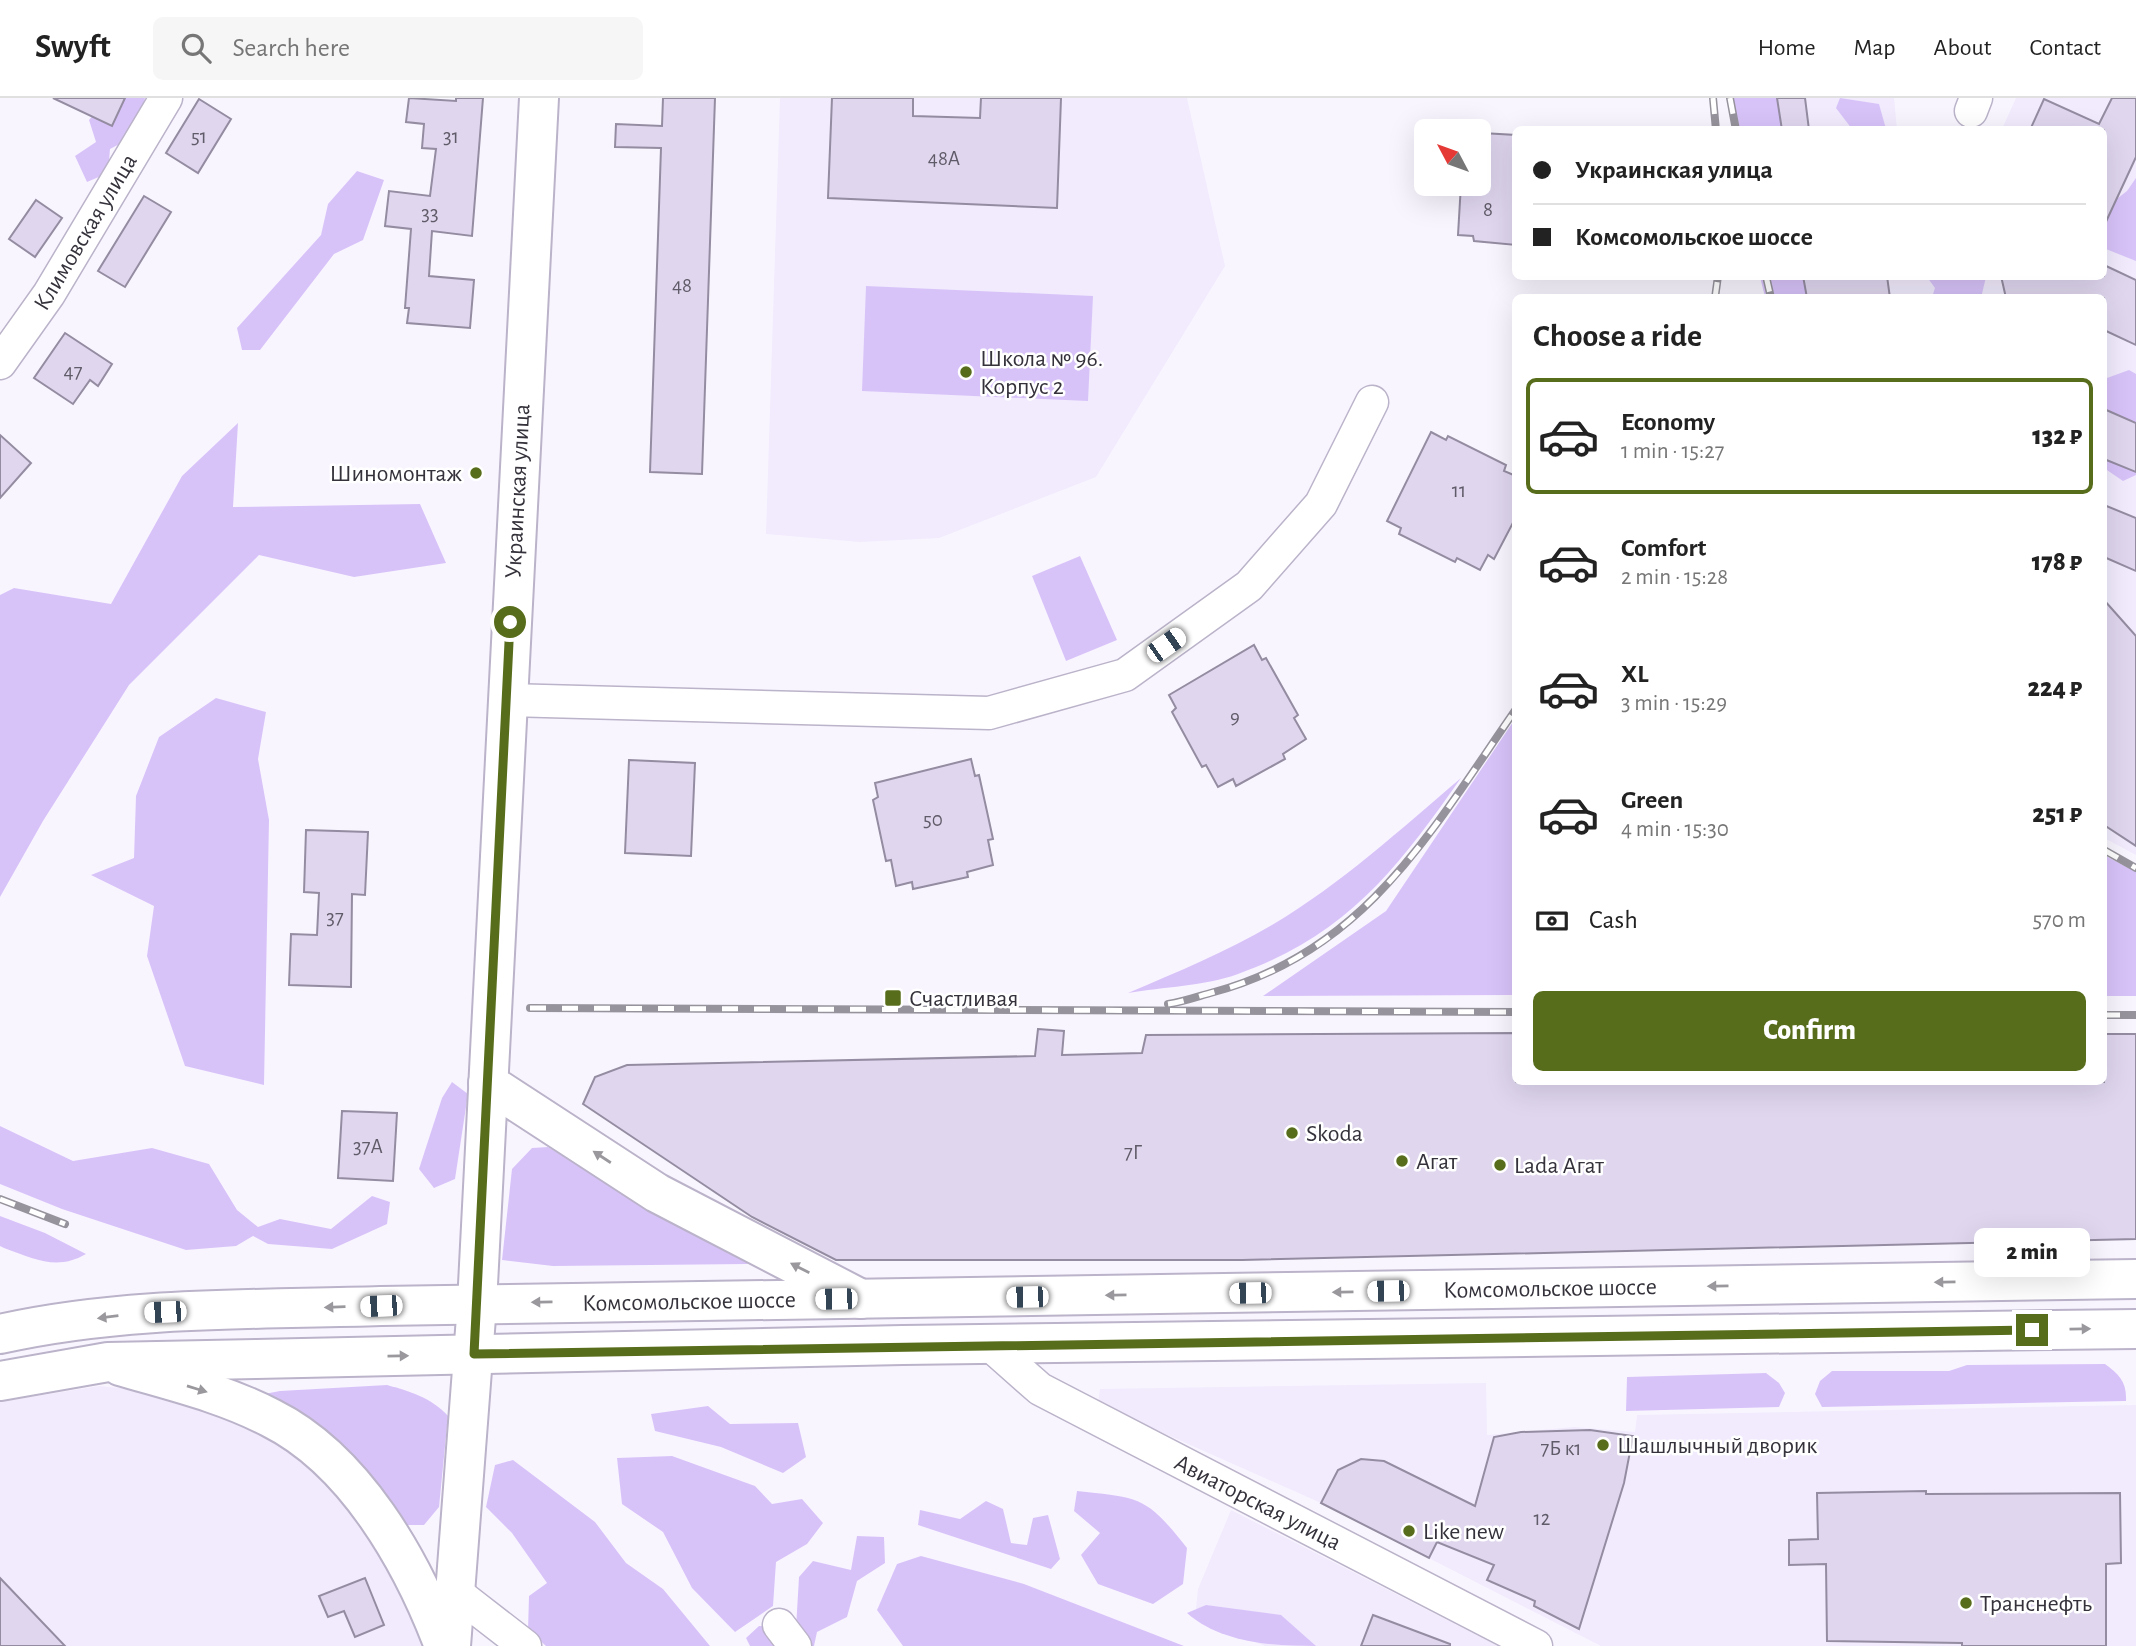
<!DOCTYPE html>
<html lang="en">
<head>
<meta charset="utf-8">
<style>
  body { margin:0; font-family:"Alegreya Sans",sans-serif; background:#f6f6f6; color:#222; height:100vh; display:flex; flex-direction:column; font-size:26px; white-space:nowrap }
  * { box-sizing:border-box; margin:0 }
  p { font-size:23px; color:#767676 }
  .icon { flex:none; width:38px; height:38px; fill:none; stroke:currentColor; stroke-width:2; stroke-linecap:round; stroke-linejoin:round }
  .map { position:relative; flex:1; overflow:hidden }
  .details { position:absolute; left:1512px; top:196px; width:595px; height:791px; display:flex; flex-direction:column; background:#fff; border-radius:10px; box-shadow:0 7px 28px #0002 }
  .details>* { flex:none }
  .hud { position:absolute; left:1512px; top:28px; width:595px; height:154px; border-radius:10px; box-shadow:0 7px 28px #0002; display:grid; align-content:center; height:154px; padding:0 21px; background:#fff }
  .needle { width:46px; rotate:311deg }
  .buttons { position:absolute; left:1414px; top:21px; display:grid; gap:14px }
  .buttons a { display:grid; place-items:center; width:77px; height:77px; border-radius:10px; background:#fff; box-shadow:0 7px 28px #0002; font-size:35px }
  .end { position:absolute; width:32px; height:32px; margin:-16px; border:9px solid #586d1b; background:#fff; box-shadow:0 0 0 4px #fff }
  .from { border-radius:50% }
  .bubble { position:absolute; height:49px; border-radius:10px; background:#fff; box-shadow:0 7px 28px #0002; font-size:23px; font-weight:800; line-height:49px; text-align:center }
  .car { position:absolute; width:21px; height:42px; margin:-21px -10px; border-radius:9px; box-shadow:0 0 5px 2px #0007; background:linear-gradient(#fff 24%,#345 0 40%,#fff 0 76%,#345 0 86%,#fff 0) }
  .hud b { display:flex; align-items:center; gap:24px; height:66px; font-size:26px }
  .hud b+b { border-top:2px solid #e0e0e0 }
  .hud i { width:18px; height:18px; background:#222 }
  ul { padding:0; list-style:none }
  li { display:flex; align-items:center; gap:21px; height:116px; margin:0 14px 10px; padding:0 7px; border:4px solid transparent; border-radius:10px }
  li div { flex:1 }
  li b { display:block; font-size:26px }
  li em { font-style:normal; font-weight:800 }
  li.selected { border-color:#586d1b }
  li>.icon { width:63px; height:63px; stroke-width:1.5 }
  h2 { padding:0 21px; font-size:32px; line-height:84px }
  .pay { display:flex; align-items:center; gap:18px; height:77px; padding:0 21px; font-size:26px }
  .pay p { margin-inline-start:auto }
  .cta { display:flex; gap:14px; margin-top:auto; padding:14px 21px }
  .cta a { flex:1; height:80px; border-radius:10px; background:#586d1b; color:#fff; font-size:28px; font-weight:800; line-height:80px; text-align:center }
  header { display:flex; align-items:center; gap:42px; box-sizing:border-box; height:98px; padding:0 35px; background:#fff; border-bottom:2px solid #e0e0e0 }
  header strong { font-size:33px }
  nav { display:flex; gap:38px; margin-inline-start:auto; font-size:24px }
  .search { width:490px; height:63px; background:#f6f6f6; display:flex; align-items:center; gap:18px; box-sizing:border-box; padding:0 24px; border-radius:10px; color:#767676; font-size:26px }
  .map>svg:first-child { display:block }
  .built { fill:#f1ebfd }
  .green { fill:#d8c3f9 }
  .building { fill:#e0d7ef; stroke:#948ca1; stroke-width:2 }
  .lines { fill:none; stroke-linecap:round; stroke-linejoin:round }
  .minor-casing { stroke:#bbb3c9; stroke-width:35 }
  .tertiary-casing { stroke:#bbb3c9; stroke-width:42 }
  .primary-casing { stroke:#bbb3c9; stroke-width:42 }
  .minor { stroke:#fff; stroke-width:32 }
  .tertiary { stroke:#fff; stroke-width:38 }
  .primary { stroke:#fff; stroke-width:38 }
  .rail-casing { stroke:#96939c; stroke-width:8 }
  .rail { stroke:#fff; stroke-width:5; stroke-dasharray:16; stroke-linecap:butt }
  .oneway { fill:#9a989d }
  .route { stroke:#586d1b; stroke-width:9 }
  .poi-dot { fill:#586d1b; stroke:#fff; stroke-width:2.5 }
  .labels { text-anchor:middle; stroke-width:5; stroke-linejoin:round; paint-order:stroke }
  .number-label { font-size:21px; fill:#605b68 }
  .street-label { font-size:24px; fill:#35323b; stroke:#fff }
  .poi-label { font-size:24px; fill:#35323b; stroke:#fff; text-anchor:start }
</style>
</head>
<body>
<header>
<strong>Swyft</strong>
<div class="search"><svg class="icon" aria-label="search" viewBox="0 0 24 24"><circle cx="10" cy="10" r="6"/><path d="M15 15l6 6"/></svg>Search here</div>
<nav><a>Home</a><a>Map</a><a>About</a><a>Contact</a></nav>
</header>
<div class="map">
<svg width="2136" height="1548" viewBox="0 0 2136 1548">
  <rect width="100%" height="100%" fill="#f9f5ff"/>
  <g class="built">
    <polygon points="780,0 1187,0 1225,168 1096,379 939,440 860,444 766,436"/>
    <polygon points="1743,0 1894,0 1897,31 1750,31"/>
    <polygon points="2016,0 2136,0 2136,757 2104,740 2104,200 1786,199 1782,179 2104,178 2104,32 2002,31"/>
    <polygon points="1486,1285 1487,1337 1574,1329 1635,1334 1637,1317 2136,1307 2136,1548 1601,1548 1321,1405 1098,1306 1100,1291"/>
    <polygon points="99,1288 183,1296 303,1352 378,1442 429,1548 0,1548 0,1304"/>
    <polygon points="1231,1412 1498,1548 1265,1548 1195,1521 1198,1491"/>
  </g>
  <g class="green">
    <polygon points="108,0 145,0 135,38 110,51 108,75 87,84 75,58 96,44 89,22"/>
    <polygon points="1732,0 1790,0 1795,16 1781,31 1737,31"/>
    <polygon points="1840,0 1879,6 1886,31 1852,31 1836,10"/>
    <polygon points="357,73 384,82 363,142 334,156 260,252 242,252 237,230 321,137 328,106"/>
    <polygon points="2136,80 2136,163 2106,151 2104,111 2127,93"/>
    <polygon points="1760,179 1761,178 1875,179 1817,200 1765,199"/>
    <polygon points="1927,179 1986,179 1981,200 1932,199 1935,190"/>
    <polygon points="866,188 1093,198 1088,303 862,293"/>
    <polygon points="2129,272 2136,276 2136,377 2123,383 2104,370 2104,277 2107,280"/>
    <polygon points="238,325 233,409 420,406 446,465 354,479 259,457 129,587 43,723 0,799 0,497 14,490 111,506 182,378"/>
    <polygon points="1080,458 1117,542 1066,563 1032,478"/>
    <polygon points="216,600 266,614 258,661 269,722 264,987 185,968 147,858 154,808 91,777 134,760 136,698 159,639"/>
    <polygon points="1515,621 1515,897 1263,898 1386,813"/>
    <path d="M1461 680C1397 771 1347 837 1238 876 1205 888 1163 889 1128 895 1177 874 1226 854 1272 827 1341 786 1401 731 1461 680Z"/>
    <polygon points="2104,757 2136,774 2136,898 2104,898"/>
    <polygon points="452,984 468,996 455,1081 434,1090 419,1071 442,1000"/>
    <polygon points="0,1028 73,1063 152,1050 209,1066 237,1112 258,1129 280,1121 331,1131 372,1098 390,1104 387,1126 332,1151 268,1146 253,1138 236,1148 186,1152 62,1111 0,1086"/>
    <polygon points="548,1049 688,1132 739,1156 748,1166 553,1168 502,1162 512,1071 532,1050"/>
    <path d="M0 1118 45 1135 86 1156C57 1173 35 1161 4 1150L0 1148Z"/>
    <path d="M2105 1266C2119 1276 2127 1284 2126 1303L1822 1309 1815 1296 1820 1283 1832 1273H1949L1967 1267Z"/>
    <polygon points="1766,1275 1779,1285 1785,1295 1779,1309 1626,1313 1627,1279"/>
    <path d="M387 1287C409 1293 432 1300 448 1318L439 1409 424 1427H402L259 1297 280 1293Z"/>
    <polygon points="708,1308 730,1326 798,1325 806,1359 783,1375 721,1349 655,1333 651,1316"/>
    <polygon points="672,1358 755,1388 772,1406 802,1401 823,1425 807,1446 776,1464 773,1508 735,1534 692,1490 663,1434 622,1406 617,1360"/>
    <polygon points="513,1362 595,1424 626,1465 663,1491 710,1548 546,1548 528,1532 529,1498 547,1485 512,1435 486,1409 495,1367"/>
    <path d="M1077 1393C1141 1400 1146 1398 1187 1450L1183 1486 1153 1506 1098 1486 1081 1457 1100 1435 1074 1413Z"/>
    <polygon points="986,1403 1003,1411 1011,1445 1027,1447 1033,1420 1048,1417 1060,1461 1051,1471 918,1427 920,1412 960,1421"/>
    <polygon points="857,1438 884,1439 885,1465 857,1483 847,1519 817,1534 814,1548 750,1548 746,1540 759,1528 796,1530 799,1479 813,1463 851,1472"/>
    <polygon points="921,1458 1024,1486 1184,1548 903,1548 877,1512 897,1466"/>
    <path d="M1206 1507 1281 1517 1316 1548C1272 1548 1221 1545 1187 1515Z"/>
  </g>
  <g class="building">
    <polygon points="53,0 125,0 112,28"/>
    <polygon points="409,0 456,3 456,0 483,0 472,138 432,133 429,178 474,182 470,230 407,225 409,210 405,210 411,131 385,128 389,93 430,98 436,51 422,50 424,26 406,24"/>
    <polygon points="663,0 715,0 702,376 650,374 661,50 615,49 616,26 662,28"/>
    <polygon points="832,0 913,0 913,18 980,20 981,0 1061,0 1057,110 828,100"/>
    <polygon points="1777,0 1805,0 1809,32 1782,32"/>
    <polygon points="2112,0 2136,0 2136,59 2104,128 2104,32 2030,32 2044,1 2099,26"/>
    <polygon points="199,1 231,21 198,75 166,55"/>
    <polygon points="1482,35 1516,37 1516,147 1474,143 1473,138 1458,137 1461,86 1479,86 1479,39"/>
    <polygon points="144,98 171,114 125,189 98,173"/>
    <polygon points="36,102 62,120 35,159 9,141"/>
    <polygon points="2104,167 2136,182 2136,247 2104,232 2104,200 2006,200 2001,178 2104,178"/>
    <polygon points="1803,178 1887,178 1890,200 1807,200"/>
    <polygon points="65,235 112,266 98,288 90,282 73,306 34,280"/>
    <polygon points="2104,311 2136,325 2136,374 2104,361"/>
    <polygon points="1431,334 1446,342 1448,338 1506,367 1504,373 1516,378 1516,419 1494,461 1488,457 1480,472 1457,460 1455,464 1399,436 1401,430 1387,423"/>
    <polygon points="0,337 31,365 0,400"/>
    <polygon points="2104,407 2136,420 2136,473 2104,459"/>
    <polygon points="2104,502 2136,538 2136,748 2104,727"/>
    <polygon points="1254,547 1262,562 1266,560 1298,617 1294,620 1306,641 1283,656 1285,661 1236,688 1233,681 1218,689 1206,667 1202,669 1172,614 1176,610 1169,597"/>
    <polygon points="971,661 975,678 979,677 993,741 988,742 993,767 967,774 968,779 913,791 912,784 896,788 891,762 886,763 873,702 878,699 875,685"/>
    <polygon points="629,662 695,665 691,758 625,755"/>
    <polygon points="306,732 368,734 365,797 352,796 351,889 289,887 291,836 317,837 319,795 304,794"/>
    <polygon points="1038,931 1064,933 1062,957 1142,955 1146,937 1516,935 1516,984 2104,984 2104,936 2136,936 2136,1141 1242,1162 836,1162 752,1119 583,1006 595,979 627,967 1035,958"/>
    <polygon points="342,1013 397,1015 393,1083 338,1080"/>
    <polygon points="1590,1332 1633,1338 1624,1385 1579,1531 1534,1508 1535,1503 1487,1482 1494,1467 1437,1444 1429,1460 1321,1405 1338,1372 1361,1361 1384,1363 1475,1408 1494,1339 1521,1334"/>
    <polygon points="1926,1393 1926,1396 2120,1395 2121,1465 2106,1466 2106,1548 1962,1548 1962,1545 1827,1543 1826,1466 1789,1467 1789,1442 1818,1441 1817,1395"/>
    <polygon points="0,1480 65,1548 0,1548"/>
    <polygon points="365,1480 384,1527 355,1539 344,1513 328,1519 319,1498"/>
    <polygon points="1373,1517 1450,1546 1450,1548 1361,1548"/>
  </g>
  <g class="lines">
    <defs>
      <g id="minor">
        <polyline points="1971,13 1976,0"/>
        <polyline points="0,265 49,196 166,0"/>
        <polyline points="506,602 989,615 1125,577 1249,488 1321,406 1372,304"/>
        <polyline points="989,1246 1040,1291 1536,1548"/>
        <polyline points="454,1493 525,1548"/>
        <polyline points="779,1527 795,1548"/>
      </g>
      <g id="tertiary">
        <polyline points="488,985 657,1095 861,1201"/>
        <path d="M120 1268C171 1283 223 1295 271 1320 355 1362 412 1463 444 1548"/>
        <polyline points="451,1548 477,1206 539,0"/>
      </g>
      <g id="primary">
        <path d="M0 1236C125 1208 254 1212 381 1208L2136 1181"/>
        <polyline points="0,1283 108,1264 256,1261 903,1247 2136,1231"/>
      </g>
    </defs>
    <use href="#minor" class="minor-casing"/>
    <use href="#tertiary" class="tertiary-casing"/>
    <use href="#primary" class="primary-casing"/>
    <use href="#minor" class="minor"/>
    <use href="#tertiary" class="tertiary"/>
    <use href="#primary" class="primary"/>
    <defs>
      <g id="rail">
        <polyline points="1713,0 1716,32"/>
        <polyline points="1730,0 1736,32"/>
        <polyline points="1766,178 1771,200"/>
        <polyline points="1715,200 1718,178"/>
        <polyline points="2104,752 2136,770"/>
        <path d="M1168 906C1183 904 1199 898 1214 894 1366 853 1432 732 1516 611"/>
        <polyline points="530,910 1516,914"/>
        <polyline points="2104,917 2136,917"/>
        <polyline points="0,1101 65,1126"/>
      </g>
    </defs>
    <use href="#rail" class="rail-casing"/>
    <use href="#rail" class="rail"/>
  </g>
  <defs><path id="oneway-solid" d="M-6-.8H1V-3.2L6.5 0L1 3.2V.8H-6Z" transform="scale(1.75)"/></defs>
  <g class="oneway">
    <use href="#oneway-solid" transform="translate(602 1059) rotate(-147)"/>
    <use href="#oneway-solid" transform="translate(800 1170) rotate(-153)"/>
    <use href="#oneway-solid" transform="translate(1945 1184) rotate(179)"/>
    <use href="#oneway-solid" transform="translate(1718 1188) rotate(179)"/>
    <use href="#oneway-solid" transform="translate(1343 1194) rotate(179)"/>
    <use href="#oneway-solid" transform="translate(1116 1197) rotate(179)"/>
    <use href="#oneway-solid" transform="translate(542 1204) rotate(179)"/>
    <use href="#oneway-solid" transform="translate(335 1209) rotate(178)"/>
    <use href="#oneway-solid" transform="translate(108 1219) rotate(173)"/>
    <use href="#oneway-solid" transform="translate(2080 1231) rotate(-1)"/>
    <use href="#oneway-solid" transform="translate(398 1258) rotate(-1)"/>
    <use href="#oneway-solid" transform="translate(197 1291) rotate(17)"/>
  </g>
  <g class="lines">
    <polyline class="route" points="510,524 474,1256 2032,1232"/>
  </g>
  <g class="poi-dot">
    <circle cx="966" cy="274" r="7"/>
    <circle cx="476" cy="375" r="7"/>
    <rect x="884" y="891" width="18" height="18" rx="3.5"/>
    <circle cx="1292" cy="1035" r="7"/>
    <circle cx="1402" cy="1063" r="7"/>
    <circle cx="1500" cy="1067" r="7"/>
    <circle cx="1603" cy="1347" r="7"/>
    <circle cx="1409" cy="1433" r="7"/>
    <circle cx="1966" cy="1505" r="7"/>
  </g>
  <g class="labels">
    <g class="number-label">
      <text x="199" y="45">51</text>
      <text x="451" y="45">31</text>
      <text x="944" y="67">48А</text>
      <text x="1488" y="118">8</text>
      <text x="430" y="122">33</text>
      <text x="682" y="194">48</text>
      <text x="73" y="280">47</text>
      <text x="1459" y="399">11</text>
      <text x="1235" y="625">9</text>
      <text x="933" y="728">50</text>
      <text x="335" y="826">37</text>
      <text x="368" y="1055">37А</text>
      <text x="1133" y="1061">7Г</text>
      <text x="1561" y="1357">7Б к1</text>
      <text x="1542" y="1427">12</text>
    </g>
    <g class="street-label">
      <text transform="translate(85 134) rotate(-59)" y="8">Климовская улица</text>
      <text transform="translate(517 393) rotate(-87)" y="8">Украинская улица</text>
      <text transform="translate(1550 1190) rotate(-1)" y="8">Комсомольское шоссе</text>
      <text transform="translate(689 1203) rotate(-1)" y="8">Комсомольское шоссе</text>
      <text transform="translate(1258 1404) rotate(27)" y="8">Авиаторская улица</text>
    </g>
    <g class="poi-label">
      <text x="980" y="268">Школа № 96.<tspan x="980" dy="28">Корпус 2</tspan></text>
      <text x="462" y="383" text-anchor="end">Шиномонтаж</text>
      <text x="909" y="908">Счастливая</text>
      <text x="1306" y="1043">Skoda</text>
      <text x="1416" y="1071">Агат</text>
      <text x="1514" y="1075">Lada Агат</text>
      <text x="1617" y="1355">Шашлычный дворик</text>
      <text x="1423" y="1441">Like new</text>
      <text x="1980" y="1513">Транснефть</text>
    </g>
  </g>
</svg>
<div class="buttons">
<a><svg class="needle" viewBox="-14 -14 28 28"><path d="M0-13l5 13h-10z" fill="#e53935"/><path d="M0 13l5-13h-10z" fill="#767676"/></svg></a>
</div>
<i class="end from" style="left:510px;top:524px"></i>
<i class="end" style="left:2032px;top:1232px"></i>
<div class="bubble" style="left:1974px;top:1130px;width:116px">2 min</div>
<i class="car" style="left:1166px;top:547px;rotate:55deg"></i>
<i class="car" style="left:1388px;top:1193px;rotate:269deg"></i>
<i class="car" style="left:1250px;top:1195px;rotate:269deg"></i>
<i class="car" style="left:1027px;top:1199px;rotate:269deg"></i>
<i class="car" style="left:836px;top:1201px;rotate:269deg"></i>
<i class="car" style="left:381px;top:1208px;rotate:268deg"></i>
<i class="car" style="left:165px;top:1214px;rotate:268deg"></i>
<div class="hud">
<b><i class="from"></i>Украинская улица</b>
<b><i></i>Комсомольское шоссе</b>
</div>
<section class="details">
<h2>Choose a ride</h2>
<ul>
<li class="selected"><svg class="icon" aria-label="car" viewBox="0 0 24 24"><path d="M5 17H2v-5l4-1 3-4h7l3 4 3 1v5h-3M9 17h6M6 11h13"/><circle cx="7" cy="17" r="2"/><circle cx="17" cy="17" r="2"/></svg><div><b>Economy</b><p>1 min · 15:27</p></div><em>132 ₽</em></li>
<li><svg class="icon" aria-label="car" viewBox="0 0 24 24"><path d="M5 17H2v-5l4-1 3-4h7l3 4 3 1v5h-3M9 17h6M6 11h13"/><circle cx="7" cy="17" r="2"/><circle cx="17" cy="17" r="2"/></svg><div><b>Comfort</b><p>2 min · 15:28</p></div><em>178 ₽</em></li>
<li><svg class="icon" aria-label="car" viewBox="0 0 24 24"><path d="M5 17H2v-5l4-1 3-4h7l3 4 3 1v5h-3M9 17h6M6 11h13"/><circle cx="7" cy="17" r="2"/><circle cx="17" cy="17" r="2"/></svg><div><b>XL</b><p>3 min · 15:29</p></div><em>224 ₽</em></li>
<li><svg class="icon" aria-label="car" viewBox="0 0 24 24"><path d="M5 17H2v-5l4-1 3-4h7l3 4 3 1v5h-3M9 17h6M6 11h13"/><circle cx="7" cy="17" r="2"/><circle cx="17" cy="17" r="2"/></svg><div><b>Green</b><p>4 min · 15:30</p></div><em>251 ₽</em></li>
</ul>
<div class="pay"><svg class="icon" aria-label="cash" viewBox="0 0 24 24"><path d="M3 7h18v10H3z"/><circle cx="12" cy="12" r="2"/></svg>Cash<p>570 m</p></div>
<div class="cta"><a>Confirm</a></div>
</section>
</div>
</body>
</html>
